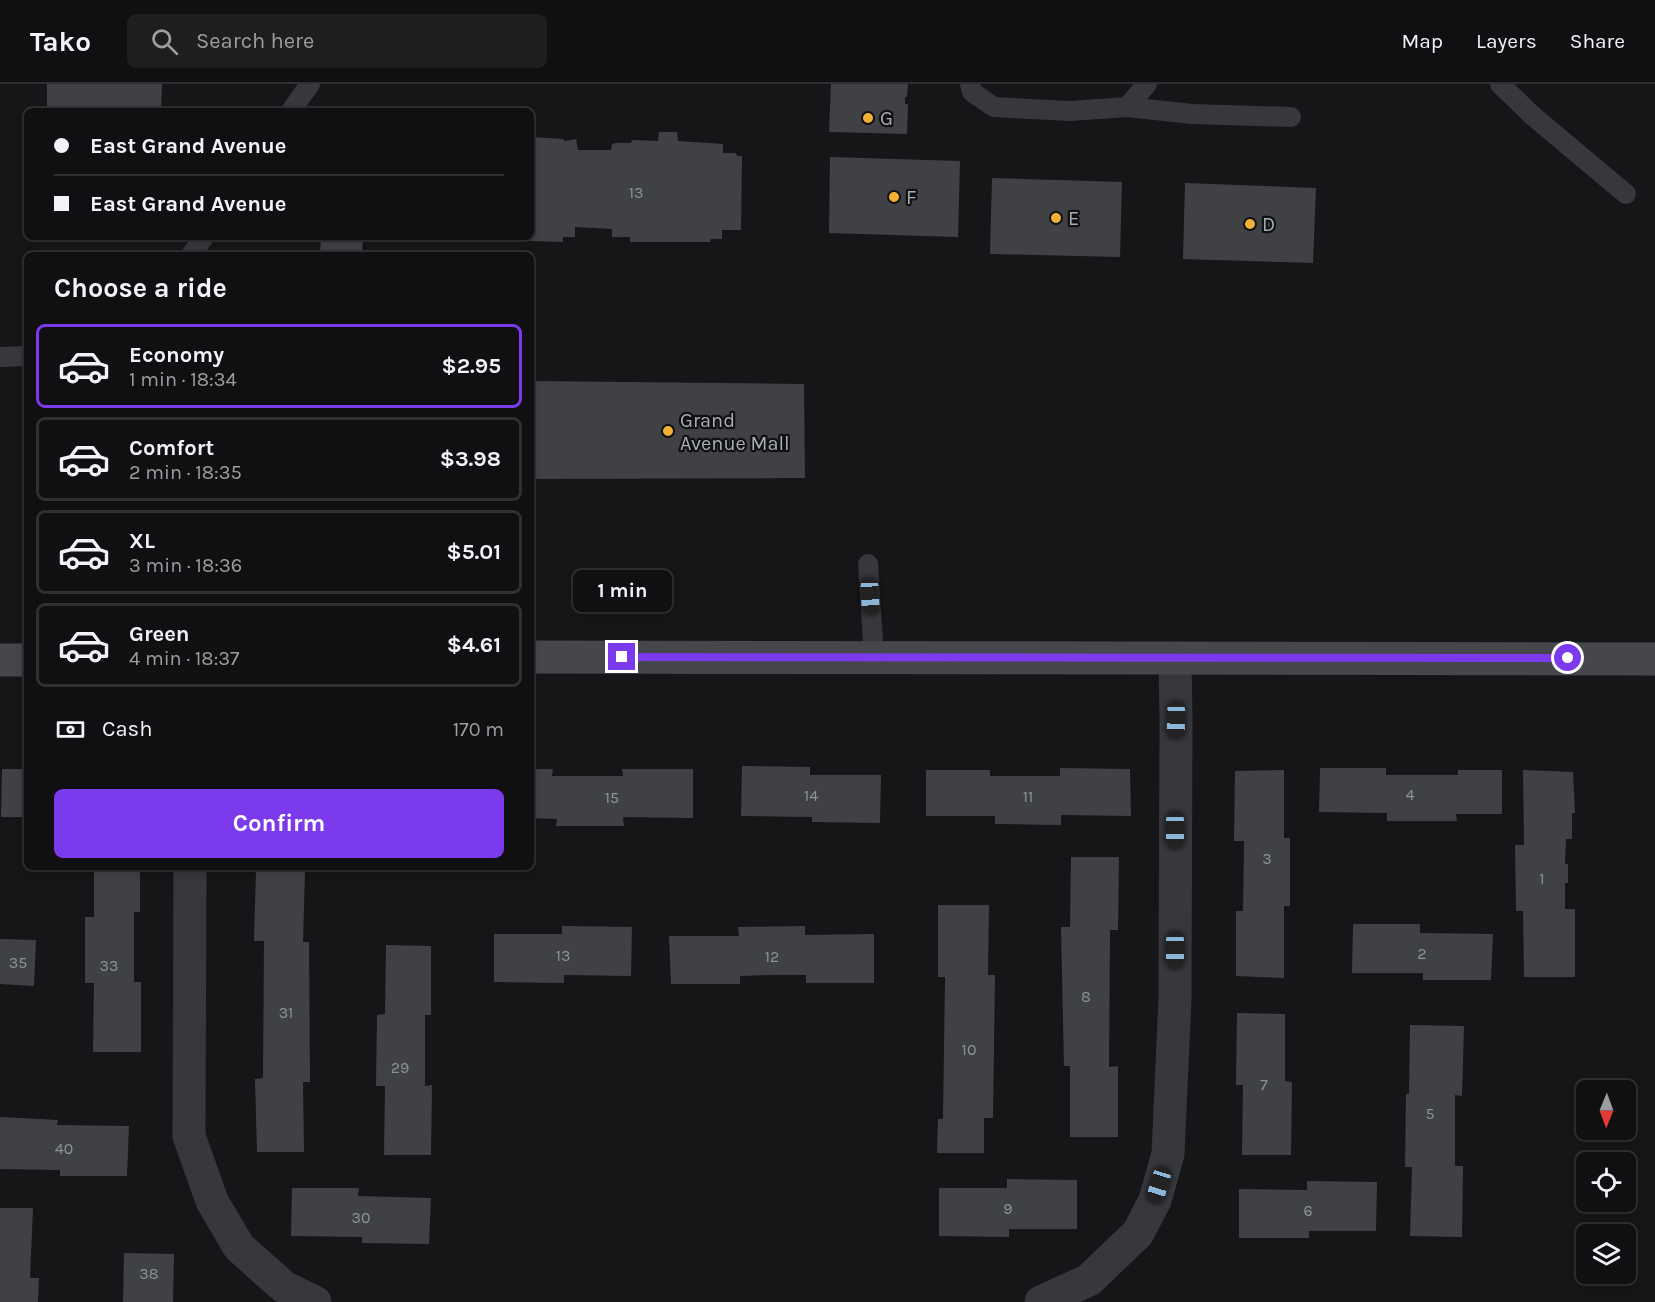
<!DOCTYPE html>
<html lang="en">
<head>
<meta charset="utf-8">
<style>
  body { margin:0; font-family:Karla,sans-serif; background:#1e1e20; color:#f1f3f6; height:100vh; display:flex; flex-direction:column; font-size:22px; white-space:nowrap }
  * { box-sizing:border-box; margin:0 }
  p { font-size:20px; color:#9c9d9f }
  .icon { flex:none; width:33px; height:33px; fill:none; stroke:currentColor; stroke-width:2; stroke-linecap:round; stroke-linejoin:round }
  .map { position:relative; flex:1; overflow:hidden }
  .drawer { position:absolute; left:24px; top:168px; width:510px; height:618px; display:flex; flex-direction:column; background:#101012; border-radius:9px; box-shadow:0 3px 9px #0003,0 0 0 2px #303032 }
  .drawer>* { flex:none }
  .guide { position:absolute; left:24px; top:24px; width:510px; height:132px; border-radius:9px; box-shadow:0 3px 9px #0003,0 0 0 2px #303032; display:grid; align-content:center; height:132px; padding:0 30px; background:#101012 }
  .needle { width:39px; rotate:181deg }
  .buttons { position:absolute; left:1576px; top:996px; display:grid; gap:12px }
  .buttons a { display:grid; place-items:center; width:60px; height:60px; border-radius:9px; background:#101012; box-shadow:0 3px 9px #0003,0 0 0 2px #303032; font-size:30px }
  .end { position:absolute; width:27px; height:27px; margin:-14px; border:8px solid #7c3aed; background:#fff; box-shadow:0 0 0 3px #fff }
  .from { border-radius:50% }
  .bubble { position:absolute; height:42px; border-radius:9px; background:#101012; box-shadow:0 3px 9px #0003,0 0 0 2px #303032; font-size:20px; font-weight:700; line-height:42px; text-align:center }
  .car { position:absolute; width:18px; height:36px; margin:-18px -9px; border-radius:8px; box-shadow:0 0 4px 2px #0007; background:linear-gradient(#222 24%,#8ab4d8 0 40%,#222 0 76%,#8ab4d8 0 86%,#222 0) }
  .guide b { display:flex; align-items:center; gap:21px; height:57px; font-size:22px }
  .guide b+b { border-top:2px solid #303032 }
  .guide i { width:15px; height:15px; background:#f1f3f6 }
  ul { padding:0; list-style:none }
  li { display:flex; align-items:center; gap:18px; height:84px; margin:0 12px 9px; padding:0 18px; border:3px solid #303032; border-radius:9px }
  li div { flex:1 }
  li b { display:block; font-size:22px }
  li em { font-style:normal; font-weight:700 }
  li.current { border-color:#7c3aed }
  li>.icon { width:54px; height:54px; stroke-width:1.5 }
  h2 { padding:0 30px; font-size:27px; line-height:72px }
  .pay { display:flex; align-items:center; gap:15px; height:66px; padding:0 30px; font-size:22px }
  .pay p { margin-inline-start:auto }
  .action { display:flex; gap:12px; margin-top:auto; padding:12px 30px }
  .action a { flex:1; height:69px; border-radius:9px; background:#7c3aed; color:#fff; font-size:24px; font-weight:700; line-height:69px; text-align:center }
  header { display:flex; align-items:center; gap:36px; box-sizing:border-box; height:84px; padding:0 30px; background:#101012; border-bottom:2px solid #303032 }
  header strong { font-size:28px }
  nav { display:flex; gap:33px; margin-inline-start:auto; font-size:21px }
  .search { width:420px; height:54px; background:#1e1e20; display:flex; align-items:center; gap:15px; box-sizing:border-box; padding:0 21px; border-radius:9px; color:#9c9d9f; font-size:22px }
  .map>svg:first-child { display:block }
  .building { fill:#404145 }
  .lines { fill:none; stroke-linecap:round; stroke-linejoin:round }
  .lane { stroke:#37383d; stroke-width:20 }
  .street { stroke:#37383d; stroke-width:33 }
  .secondary { stroke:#45474d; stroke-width:33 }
  .route { stroke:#7c3aed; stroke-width:8 }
  .poi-dot { fill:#f2b134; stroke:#111113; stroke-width:2 }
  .labels { text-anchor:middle; stroke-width:4.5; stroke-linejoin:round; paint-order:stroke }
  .number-label { font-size:16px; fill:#8e929b }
  .poi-label { font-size:20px; fill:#a8adb8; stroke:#111113; text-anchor:start }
</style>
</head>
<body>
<header>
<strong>Tako</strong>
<div class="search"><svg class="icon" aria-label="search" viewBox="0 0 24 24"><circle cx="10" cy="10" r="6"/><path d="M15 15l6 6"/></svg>Search here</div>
<nav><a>Map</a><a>Layers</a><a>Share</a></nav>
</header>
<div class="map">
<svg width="1655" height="1218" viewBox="0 0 1655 1218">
  <rect width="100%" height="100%" fill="#161618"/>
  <g class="building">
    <polygon points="47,0 162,0 161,27 47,27"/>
    <polygon points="831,0 908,0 907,13 905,13 905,20 908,20 907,50 829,48"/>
    <polygon points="659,48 677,48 678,57 723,60 723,69 736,69 737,72 742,72 741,146 722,146 722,155 711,155 710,158 630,158 630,153 612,153 612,145 575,143 575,153 563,153 563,158 486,156 486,153 531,153 531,53 563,55 565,57 576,55 578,66 611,66 612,60 616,59 631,59 632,56 658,57"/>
    <polygon points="830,73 960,77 958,153 829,149"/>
    <polygon points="992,94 1122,98 1120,173 990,170"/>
    <polygon points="1185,99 1316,104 1313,179 1183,175"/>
    <polygon points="321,153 363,153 362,171 320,171"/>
    <polygon points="531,297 804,300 805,394 531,395"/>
    <polygon points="742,682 810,683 810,691 881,691 880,739 812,738 812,733 741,732"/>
    <polygon points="1060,684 1130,685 1131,732 1061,731 1061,741 995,740 995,732 926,732 926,686 990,686 990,692 1060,692"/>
    <polygon points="1320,684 1386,684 1386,691 1458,691 1458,686 1502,686 1502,730 1456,730 1457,737 1387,737 1387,729 1319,728"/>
    <polygon points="2,685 27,685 27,733 1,733"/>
    <polygon points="531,685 553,685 552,692 623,692 622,685 693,685 693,734 623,733 624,742 556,742 557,735 531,734"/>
    <polygon points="1284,686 1284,754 1290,754 1290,822 1284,822 1284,894 1236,892 1236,827 1243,827 1244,757 1234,757 1235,687"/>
    <polygon points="1523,686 1573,688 1575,729 1572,729 1572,755 1566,755 1565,780 1568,780 1568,799 1565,799 1565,825 1575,825 1575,893 1524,893 1523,827 1516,827 1515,761 1524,761"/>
    <polygon points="1071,773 1119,773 1118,846 1110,846 1109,983 1118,982 1118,1053 1070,1053 1070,982 1064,982 1061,843 1070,843"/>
    <polygon points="94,783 140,783 140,828 134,828 134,898 141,898 141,968 93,968 94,899 85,899 85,833 94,833"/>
    <polygon points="256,787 305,788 303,858 309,858 310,998 303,998 304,1068 257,1068 255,995 263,994 264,857 254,857"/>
    <polygon points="938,821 989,821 988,891 995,891 993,1034 984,1034 984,1069 937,1069 938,1035 943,1035 945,893 938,893"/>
    <polygon points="1353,840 1420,840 1420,849 1493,850 1491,896 1423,896 1423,889 1352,889"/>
    <polygon points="562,842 632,843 631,892 564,891 564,899 494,898 494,850 562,850"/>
    <polygon points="805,842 805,851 874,850 874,899 806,899 806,891 774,891 740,892 740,900 671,900 669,852 739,852 738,843"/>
    <polygon points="0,855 36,856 34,902 0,900"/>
    <polygon points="386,861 431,862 431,931 425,931 425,1002 432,1001 431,1071 384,1071 385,1002 376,1002 377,931 385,930"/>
    <polygon points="1237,929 1285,930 1285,997 1292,998 1291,1071 1242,1071 1243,1001 1236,1001"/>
    <polygon points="1410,941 1464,942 1462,1012 1455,1011 1455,1082 1463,1082 1462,1153 1410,1152 1412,1083 1405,1083 1406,1010 1409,1010"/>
    <polygon points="0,1033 58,1036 57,1041 129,1042 127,1092 60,1092 60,1086 0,1085"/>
    <polygon points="1007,1095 1077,1096 1077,1145 1009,1145 1009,1153 939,1152 939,1104 1007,1104"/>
    <polygon points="1307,1097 1377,1098 1376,1147 1309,1147 1309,1154 1239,1154 1239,1105 1307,1106"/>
    <polygon points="292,1104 359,1104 358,1112 431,1114 429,1160 362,1159 362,1153 291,1152"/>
    <polygon points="0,1124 33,1124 30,1194 39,1194 38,1218 0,1218"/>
    <polygon points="124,1169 174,1170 173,1218 123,1218"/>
  </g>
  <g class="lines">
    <g class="lane">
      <polyline points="970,0 972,8 994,23 1070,27 1127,23 1147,0"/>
      <polyline points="1500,0 1533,32 1626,110"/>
      <polyline points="1127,23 1192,30 1291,33"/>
      <polyline points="291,27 310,0"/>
      <polyline points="191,171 204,153"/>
      <polyline points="0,273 27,272"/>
      <polyline points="868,480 874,573"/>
    </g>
    <g class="street">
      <polyline points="190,783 189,1052 212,1117 239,1163 284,1203 315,1218"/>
      <polyline points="1041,1218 1089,1196 1138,1149 1155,1116 1168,1070 1175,914 1176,636 1175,574"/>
    </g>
    <g class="secondary">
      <polyline points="531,573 1655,575"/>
      <polyline points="0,576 27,576"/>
    </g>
  </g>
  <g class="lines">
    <polyline class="route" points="622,573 1568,574"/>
  </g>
  <g class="poi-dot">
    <circle cx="868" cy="34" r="6"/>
    <circle cx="894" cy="113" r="6"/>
    <circle cx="1056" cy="134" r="6"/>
    <circle cx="1250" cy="140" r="6"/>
    <circle cx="668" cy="347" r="6"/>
  </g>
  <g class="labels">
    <g class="number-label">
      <text x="636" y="114">13</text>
      <text x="1410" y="716">4</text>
      <text x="811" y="717">14</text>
      <text x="1028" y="718">11</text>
      <text x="612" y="719">15</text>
      <text x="1267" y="780">3</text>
      <text x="1542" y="800">1</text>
      <text x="1422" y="875">2</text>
      <text x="563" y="877">13</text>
      <text x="772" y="878">12</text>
      <text x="18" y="884">35</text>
      <text x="109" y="887">33</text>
      <text x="1086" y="918">8</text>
      <text x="286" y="934">31</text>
      <text x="969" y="971">10</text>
      <text x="400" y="989">29</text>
      <text x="1264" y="1006">7</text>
      <text x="1430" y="1035">5</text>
      <text x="64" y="1070">40</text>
      <text x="1008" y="1130">9</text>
      <text x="1308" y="1132">6</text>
      <text x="361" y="1139">30</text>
      <text x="149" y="1195">38</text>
    </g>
    <g class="poi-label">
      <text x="880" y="41">G</text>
      <text x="906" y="120">F</text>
      <text x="1068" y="141">E</text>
      <text x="1262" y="147">D</text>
      <text x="680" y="343">Grand<tspan x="680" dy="23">Avenue Mall</tspan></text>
    </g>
  </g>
</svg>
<div class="buttons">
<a><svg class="needle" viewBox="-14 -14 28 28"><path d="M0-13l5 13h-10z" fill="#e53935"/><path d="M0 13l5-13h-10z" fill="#9c9d9f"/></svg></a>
<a><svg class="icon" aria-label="locate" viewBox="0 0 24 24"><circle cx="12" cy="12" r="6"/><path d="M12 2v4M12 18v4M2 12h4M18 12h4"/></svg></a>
<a><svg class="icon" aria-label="layers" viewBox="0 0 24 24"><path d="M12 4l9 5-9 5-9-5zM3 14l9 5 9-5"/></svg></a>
</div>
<i class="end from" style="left:1568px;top:574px"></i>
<i class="end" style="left:622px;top:573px"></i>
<div class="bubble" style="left:573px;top:486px;width:99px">1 min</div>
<i class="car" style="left:870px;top:512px;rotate:177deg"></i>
<i class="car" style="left:1176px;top:636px;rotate:181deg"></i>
<i class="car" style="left:1175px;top:746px;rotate:180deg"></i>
<i class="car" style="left:1175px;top:866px;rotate:180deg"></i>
<i class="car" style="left:1159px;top:1101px;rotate:197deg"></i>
<div class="guide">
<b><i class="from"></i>East Grand Avenue</b>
<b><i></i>East Grand Avenue</b>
</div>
<section class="drawer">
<h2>Choose a ride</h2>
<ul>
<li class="current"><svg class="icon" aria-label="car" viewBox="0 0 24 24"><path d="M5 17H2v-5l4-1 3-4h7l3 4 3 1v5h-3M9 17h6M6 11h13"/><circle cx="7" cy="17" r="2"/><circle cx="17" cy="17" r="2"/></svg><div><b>Economy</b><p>1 min · 18:34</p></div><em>$2.95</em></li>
<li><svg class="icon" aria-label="car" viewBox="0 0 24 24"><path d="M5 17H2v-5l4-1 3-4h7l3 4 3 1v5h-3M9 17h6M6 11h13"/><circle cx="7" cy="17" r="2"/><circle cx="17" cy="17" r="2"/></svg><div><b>Comfort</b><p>2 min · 18:35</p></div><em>$3.98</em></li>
<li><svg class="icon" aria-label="car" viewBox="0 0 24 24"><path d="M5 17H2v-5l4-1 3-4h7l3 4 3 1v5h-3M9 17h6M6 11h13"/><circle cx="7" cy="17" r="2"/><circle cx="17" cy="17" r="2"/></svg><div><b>XL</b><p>3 min · 18:36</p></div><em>$5.01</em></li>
<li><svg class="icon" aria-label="car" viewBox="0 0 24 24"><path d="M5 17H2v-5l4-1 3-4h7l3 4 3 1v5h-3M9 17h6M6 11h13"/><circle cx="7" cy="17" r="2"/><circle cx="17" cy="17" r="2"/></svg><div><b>Green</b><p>4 min · 18:37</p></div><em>$4.61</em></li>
</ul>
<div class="pay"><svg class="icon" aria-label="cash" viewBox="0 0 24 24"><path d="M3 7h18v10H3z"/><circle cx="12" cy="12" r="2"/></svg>Cash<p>170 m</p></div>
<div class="action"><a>Confirm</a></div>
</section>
</div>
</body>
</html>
